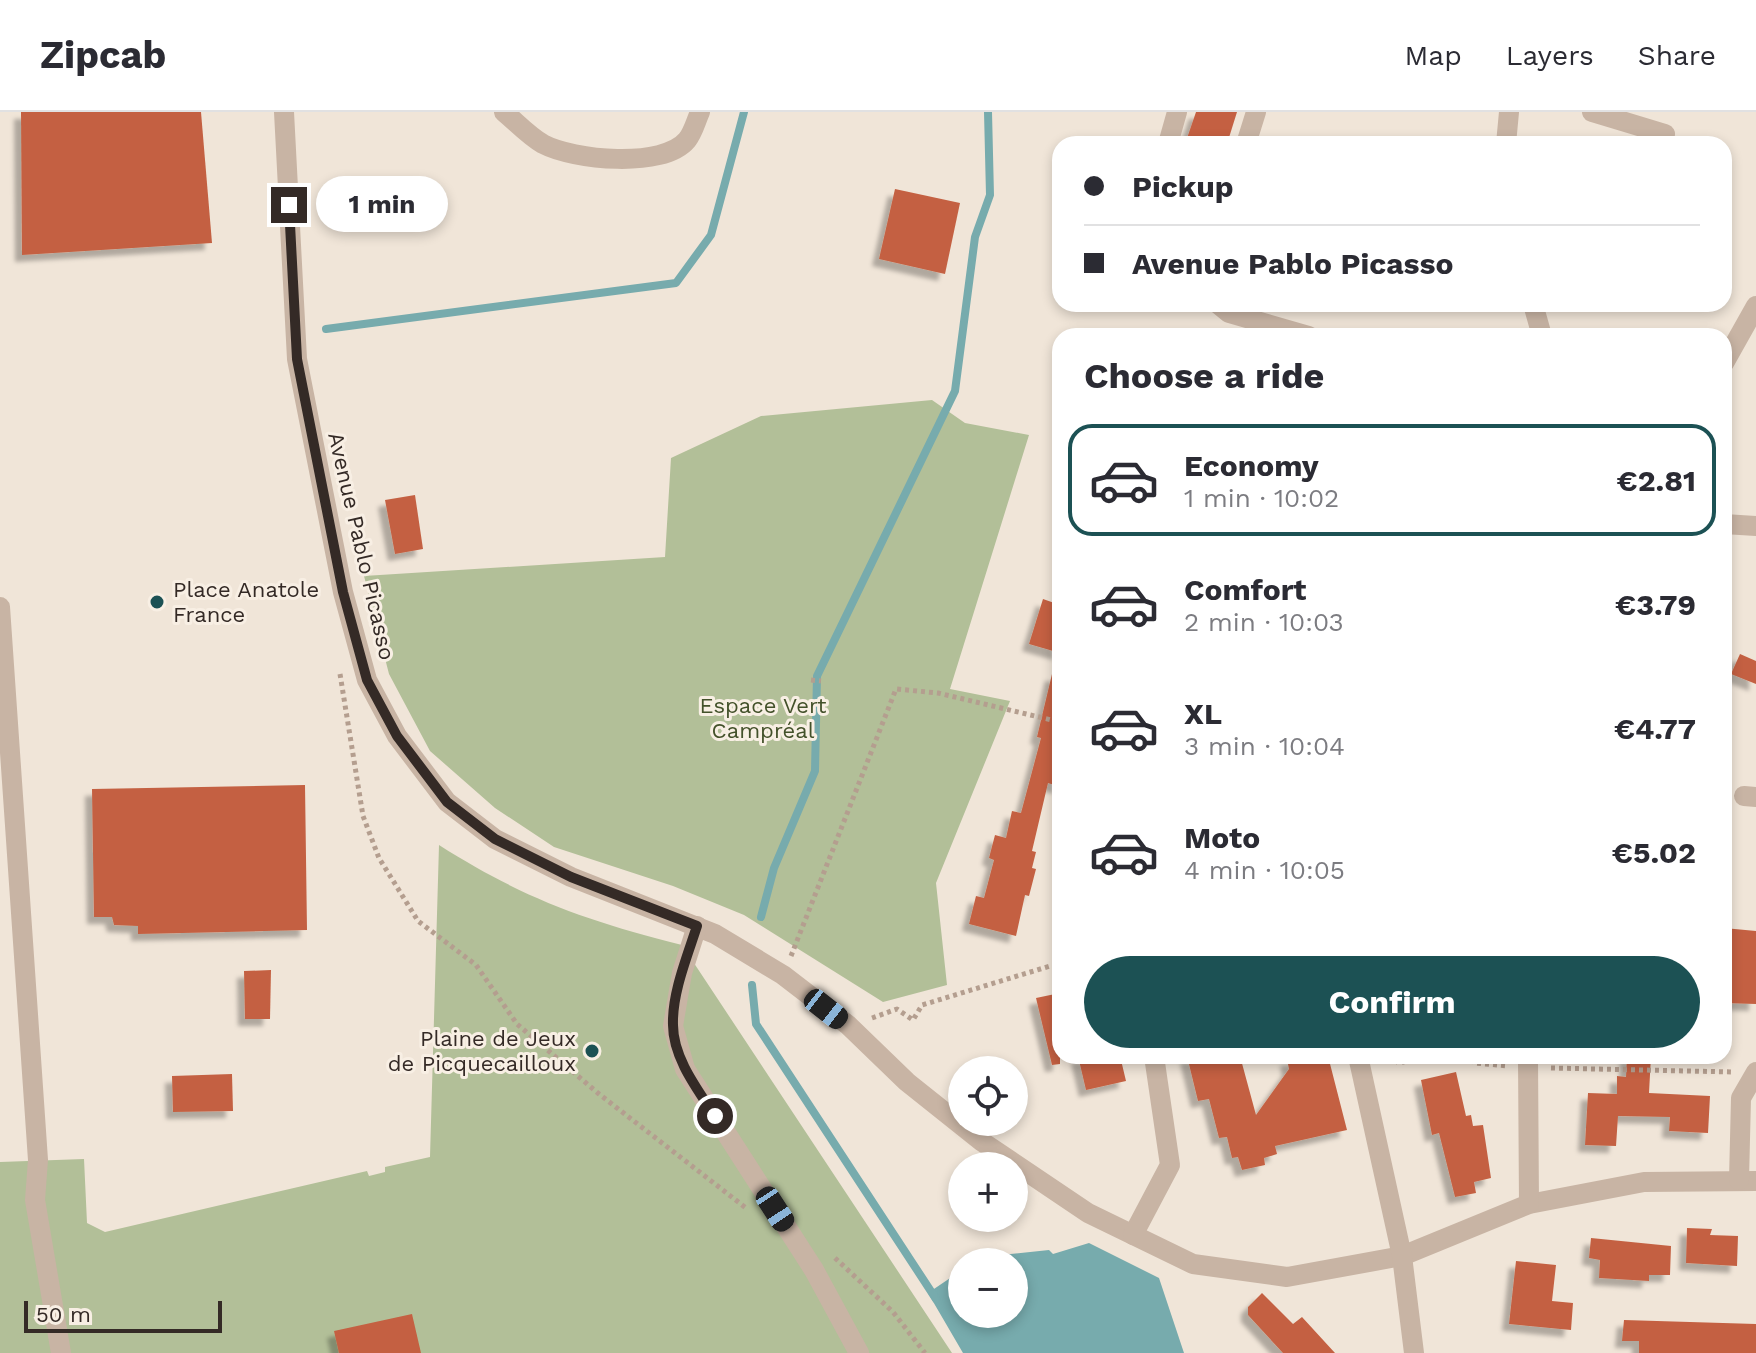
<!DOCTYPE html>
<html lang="en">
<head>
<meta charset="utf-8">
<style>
  body { margin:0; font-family:"Work Sans",sans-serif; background:#f2f2f3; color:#2b2b33; height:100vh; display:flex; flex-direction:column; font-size:30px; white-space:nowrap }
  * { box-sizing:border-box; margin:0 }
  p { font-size:26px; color:#7c7c81 }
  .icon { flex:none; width:44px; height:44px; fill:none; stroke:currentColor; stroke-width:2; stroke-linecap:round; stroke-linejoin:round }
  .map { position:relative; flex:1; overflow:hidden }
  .drawer { position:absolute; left:1052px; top:216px; width:680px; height:736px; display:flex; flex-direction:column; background:#fff; border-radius:24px; box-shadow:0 4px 12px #0003 }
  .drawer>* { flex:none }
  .hud { position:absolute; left:1052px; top:24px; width:680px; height:176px; border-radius:24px; box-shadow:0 4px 12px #0003; display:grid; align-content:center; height:176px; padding:0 32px; background:#fff }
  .buttons { position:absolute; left:948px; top:944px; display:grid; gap:16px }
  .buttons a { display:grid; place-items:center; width:80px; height:80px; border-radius:50%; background:#fff; box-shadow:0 4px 12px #0003; font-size:40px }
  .scale { position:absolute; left:24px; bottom:20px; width:198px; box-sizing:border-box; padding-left:8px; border:4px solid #342a26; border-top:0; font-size:22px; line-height:28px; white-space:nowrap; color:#342a26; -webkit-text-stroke:6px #f8efe4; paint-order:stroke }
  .end { position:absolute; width:36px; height:36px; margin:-18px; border:10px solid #342a26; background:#fff; box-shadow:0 0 0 4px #fff }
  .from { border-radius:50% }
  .bubble { position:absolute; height:56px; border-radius:28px; background:#fff; box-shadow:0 4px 12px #0003; font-size:26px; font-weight:700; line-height:56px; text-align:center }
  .car { position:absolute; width:24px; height:48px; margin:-24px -12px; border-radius:10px; box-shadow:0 0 6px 2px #0007; background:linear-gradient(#222 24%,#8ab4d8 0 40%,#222 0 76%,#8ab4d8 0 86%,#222 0) }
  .hud b { display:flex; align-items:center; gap:28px; height:76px; font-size:30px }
  .hud b+b { border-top:2px solid #e1e1e2 }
  .hud i { width:20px; height:20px; background:#2b2b33 }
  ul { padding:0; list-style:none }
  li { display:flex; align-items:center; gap:24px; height:112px; margin:0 16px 12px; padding:0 16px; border:4px solid transparent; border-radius:24px }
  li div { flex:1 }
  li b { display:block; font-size:30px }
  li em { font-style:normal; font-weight:700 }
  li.on { border-color:#1c5154 }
  li>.icon { width:72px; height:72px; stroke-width:1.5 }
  h2 { padding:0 32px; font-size:36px; line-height:96px }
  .cta { display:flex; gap:16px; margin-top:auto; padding:16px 32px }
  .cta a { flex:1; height:92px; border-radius:48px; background:#1c5154; color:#fff; font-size:32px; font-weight:700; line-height:92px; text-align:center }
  header { display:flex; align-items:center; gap:48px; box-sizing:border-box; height:112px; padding:0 40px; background:#fff; border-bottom:2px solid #e1e1e2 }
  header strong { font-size:38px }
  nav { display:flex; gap:44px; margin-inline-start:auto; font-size:28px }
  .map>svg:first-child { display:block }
  .green { fill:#b2bf98 }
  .water { fill:#77abad }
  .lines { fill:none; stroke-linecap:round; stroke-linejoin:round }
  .stream { stroke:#77abad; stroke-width:8 }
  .building { fill:#c46142; filter:url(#shadow) }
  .path { stroke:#b49e8f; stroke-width:5; stroke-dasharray:4 4; stroke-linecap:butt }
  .minor { stroke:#c8b4a4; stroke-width:20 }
  .route { stroke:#342a26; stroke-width:10 }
  .poi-dot { fill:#1c5154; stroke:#f8efe4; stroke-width:3 }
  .labels { text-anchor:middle; stroke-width:6; stroke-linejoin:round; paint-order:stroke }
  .street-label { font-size:22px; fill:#342a26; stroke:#f8efe4 }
  .poi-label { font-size:22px; fill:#342a26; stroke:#f8efe4; text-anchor:start }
  .park-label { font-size:22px; fill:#43512a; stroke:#f8efe4 }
</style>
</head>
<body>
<header>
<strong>Zipcab</strong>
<nav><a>Map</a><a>Layers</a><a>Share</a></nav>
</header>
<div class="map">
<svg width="1756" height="1241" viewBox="0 0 1756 1241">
  <defs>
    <filter id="shadow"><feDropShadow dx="-7" dy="7" stdDeviation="2" flood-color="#0004"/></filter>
  </defs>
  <rect width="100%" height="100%" fill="#f0e5d8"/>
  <g class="green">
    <polygon points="932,288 965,311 1029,323 950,577 1010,589 936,771 947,873 883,890 744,803 673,774 554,735 495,696 430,639 389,562 364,464 665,445 671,346 761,304"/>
    <path d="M439 733C524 787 585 808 682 833L952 1241H0V1050L84 1047 87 1111 105 1120 367 1059 369 1064 385 1060V1055L430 1045Z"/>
  </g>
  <polygon class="water" points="1089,1131 1159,1166 1184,1241 963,1241 928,1181 962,1158 962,1202 1014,1202 1014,1150 974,1150 982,1145 1049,1138 1053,1142"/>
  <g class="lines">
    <g class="stream">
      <polyline points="326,217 676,171 711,123 744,0"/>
      <polyline points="761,805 774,756 815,659 817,564 955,279 975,125 990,83 988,0"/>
      <polyline points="752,873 756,912 936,1187"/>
    </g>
  </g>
  <g class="building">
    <polygon points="21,0 201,0 212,131 22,143"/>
    <polygon points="1196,0 1237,0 1227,32 1185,32"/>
    <polygon points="895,77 960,91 945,162 879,147"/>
    <polygon points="415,383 423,437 395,442 385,388"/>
    <polygon points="1043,487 1060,493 1060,541 1029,532"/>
    <polygon points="1740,542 1756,549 1756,572 1731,562"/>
    <polygon points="1052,562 1060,563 1060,675 1048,671 1032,739 1036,740 1032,756 1036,757 1029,784 1025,783 1016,824 969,812 976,784 984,786 994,748 989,746 995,723 1006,726 1012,699 1021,701 1041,626 1037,625"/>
    <polygon points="305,673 307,818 138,822 138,814 114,813 112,805 94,805 92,677"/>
    <polygon points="1724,816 1756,819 1756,892 1724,891"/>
    <polygon points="271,858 270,907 245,907 244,859"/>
    <polygon points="1060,881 1060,952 1052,953 1036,886"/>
    <polygon points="1078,944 1110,944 1111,950 1121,948 1126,969 1086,978"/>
    <polygon points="1187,944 1240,944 1256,1003 1289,957 1287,947 1328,944 1347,1018 1275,1034 1277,1042 1264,1046 1265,1053 1242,1058 1238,1045 1232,1046 1227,1025 1219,1026 1209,987 1198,989"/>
    <polygon points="1627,944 1651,944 1649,981 1710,984 1708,1021 1669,1019 1670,1005 1618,1004 1616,1034 1585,1033 1588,981 1617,982 1617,964 1626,965"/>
    <polygon points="1456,960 1466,1004 1471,1003 1473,1014 1483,1013 1491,1066 1474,1070 1476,1081 1455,1085 1439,1021 1432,1023 1421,968"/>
    <polygon points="232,962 233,999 173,1000 172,964"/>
    <polygon points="1687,1116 1712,1117 1710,1123 1738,1124 1737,1154 1686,1151"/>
    <polygon points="1591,1126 1671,1134 1670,1163 1649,1163 1649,1169 1599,1166 1600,1148 1589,1146"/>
    <polygon points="1516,1149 1556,1153 1552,1189 1573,1191 1571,1218 1509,1212"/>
    <polygon points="1262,1181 1293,1212 1302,1205 1335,1241 1283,1241 1248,1203 1248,1195"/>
    <polygon points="412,1202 421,1241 339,1241 334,1219"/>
    <polygon points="1624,1208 1756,1212 1756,1241 1639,1241 1639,1229 1622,1229"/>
  </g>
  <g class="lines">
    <g class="path">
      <polyline points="340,562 363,704 379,746 418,809 476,853 517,912 599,982 746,1096"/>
      <polyline points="811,568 821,569"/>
      <polyline points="791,844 896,577 938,581 1060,610"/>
      <polyline points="872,906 897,897 913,908 922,893 1060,851"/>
      <polyline points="1388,944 1399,951 1429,944"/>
      <polyline points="1463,944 1475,951 1509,954"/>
      <polyline points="1551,956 1733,960"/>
      <polyline points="835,1146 893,1200 925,1241"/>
    </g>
    <g class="minor">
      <polyline points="284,0 297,247 343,480 367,568 397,624 447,690 495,727 571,765 715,822 783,863 848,913 907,970 981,1029 1088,1101 1193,1152 1287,1165 1402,1144 1529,1092 1644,1070 1756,1069"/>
      <path d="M504 0C516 10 529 24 543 32 573 48 663 57 687 28 693 21 696 9 700 0"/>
      <polyline points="1592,0 1665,22"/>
      <polyline points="1168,32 1177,0"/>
      <polyline points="1246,32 1256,0"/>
      <polyline points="1506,32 1509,0"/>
      <polyline points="1218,192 1229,201 1309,224"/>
      <polyline points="1533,192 1542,224"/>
      <polyline points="1724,251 1756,194"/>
      <polyline points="1724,412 1756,414"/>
      <polyline points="0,495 38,1048 35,1088 61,1241"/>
      <polyline points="1744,684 1756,685"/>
      <polyline points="697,814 682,861 673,914 685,957 814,1158 859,1241"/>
      <polyline points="1358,944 1402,1144 1414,1241"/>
      <polyline points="1528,947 1529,1092"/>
      <polyline points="1739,1068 1741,986 1756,960"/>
      <polyline points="1133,1123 1170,1053 1154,944"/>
    </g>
  </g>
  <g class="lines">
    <path class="route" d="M289 93 297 247 343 480 367 568 397 624 447 690 495 727 571 765 697 814C687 845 672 881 673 913 673 946 698 978 715 1004"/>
  </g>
  <g class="poi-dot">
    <circle cx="157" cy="490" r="8"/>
    <circle cx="592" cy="939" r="8"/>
  </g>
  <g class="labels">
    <g class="street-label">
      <text transform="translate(362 434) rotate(77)" y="8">Avenue Pablo Picasso</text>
    </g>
    <g class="poi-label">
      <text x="173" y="485">Place Anatole<tspan x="173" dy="25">France</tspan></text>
      <text x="576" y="934" text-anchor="end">Plaine de Jeux<tspan x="576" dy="25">de Picquecailloux</tspan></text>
    </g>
    <g class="park-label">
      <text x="763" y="601">Espace Vert<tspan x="763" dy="25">Campréal</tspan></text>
    </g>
  </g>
</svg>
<div class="buttons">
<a><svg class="icon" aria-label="locate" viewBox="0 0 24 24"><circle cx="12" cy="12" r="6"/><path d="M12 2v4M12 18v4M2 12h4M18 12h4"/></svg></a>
<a>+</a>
<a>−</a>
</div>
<div class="scale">50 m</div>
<i class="end from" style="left:715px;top:1004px"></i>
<i class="end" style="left:289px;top:93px"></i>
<div class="bubble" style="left:316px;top:64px;width:132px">1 min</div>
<i class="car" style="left:826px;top:897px;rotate:128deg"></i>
<i class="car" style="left:775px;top:1097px;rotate:147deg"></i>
<div class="hud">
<b><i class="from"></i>Pickup</b>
<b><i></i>Avenue Pablo Picasso</b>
</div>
<section class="drawer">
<h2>Choose a ride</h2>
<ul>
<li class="on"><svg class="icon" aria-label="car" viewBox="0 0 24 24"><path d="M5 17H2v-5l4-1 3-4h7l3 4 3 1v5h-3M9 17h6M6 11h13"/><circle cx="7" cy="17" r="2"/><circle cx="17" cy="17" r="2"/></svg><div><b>Economy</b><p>1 min · 10:02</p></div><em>€2.81</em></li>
<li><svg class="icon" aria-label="car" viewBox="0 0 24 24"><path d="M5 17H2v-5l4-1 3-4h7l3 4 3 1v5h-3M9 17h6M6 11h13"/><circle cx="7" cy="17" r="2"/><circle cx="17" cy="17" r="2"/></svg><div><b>Comfort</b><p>2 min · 10:03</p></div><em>€3.79</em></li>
<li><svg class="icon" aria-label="car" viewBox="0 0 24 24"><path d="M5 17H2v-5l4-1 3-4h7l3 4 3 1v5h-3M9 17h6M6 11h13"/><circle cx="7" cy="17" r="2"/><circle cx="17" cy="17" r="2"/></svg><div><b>XL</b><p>3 min · 10:04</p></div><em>€4.77</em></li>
<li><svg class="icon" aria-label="car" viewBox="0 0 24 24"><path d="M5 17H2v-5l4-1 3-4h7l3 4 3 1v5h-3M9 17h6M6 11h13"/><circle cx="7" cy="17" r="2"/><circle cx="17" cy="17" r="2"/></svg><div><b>Moto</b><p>4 min · 10:05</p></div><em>€5.02</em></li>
</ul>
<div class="cta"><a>Confirm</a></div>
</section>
</div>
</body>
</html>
